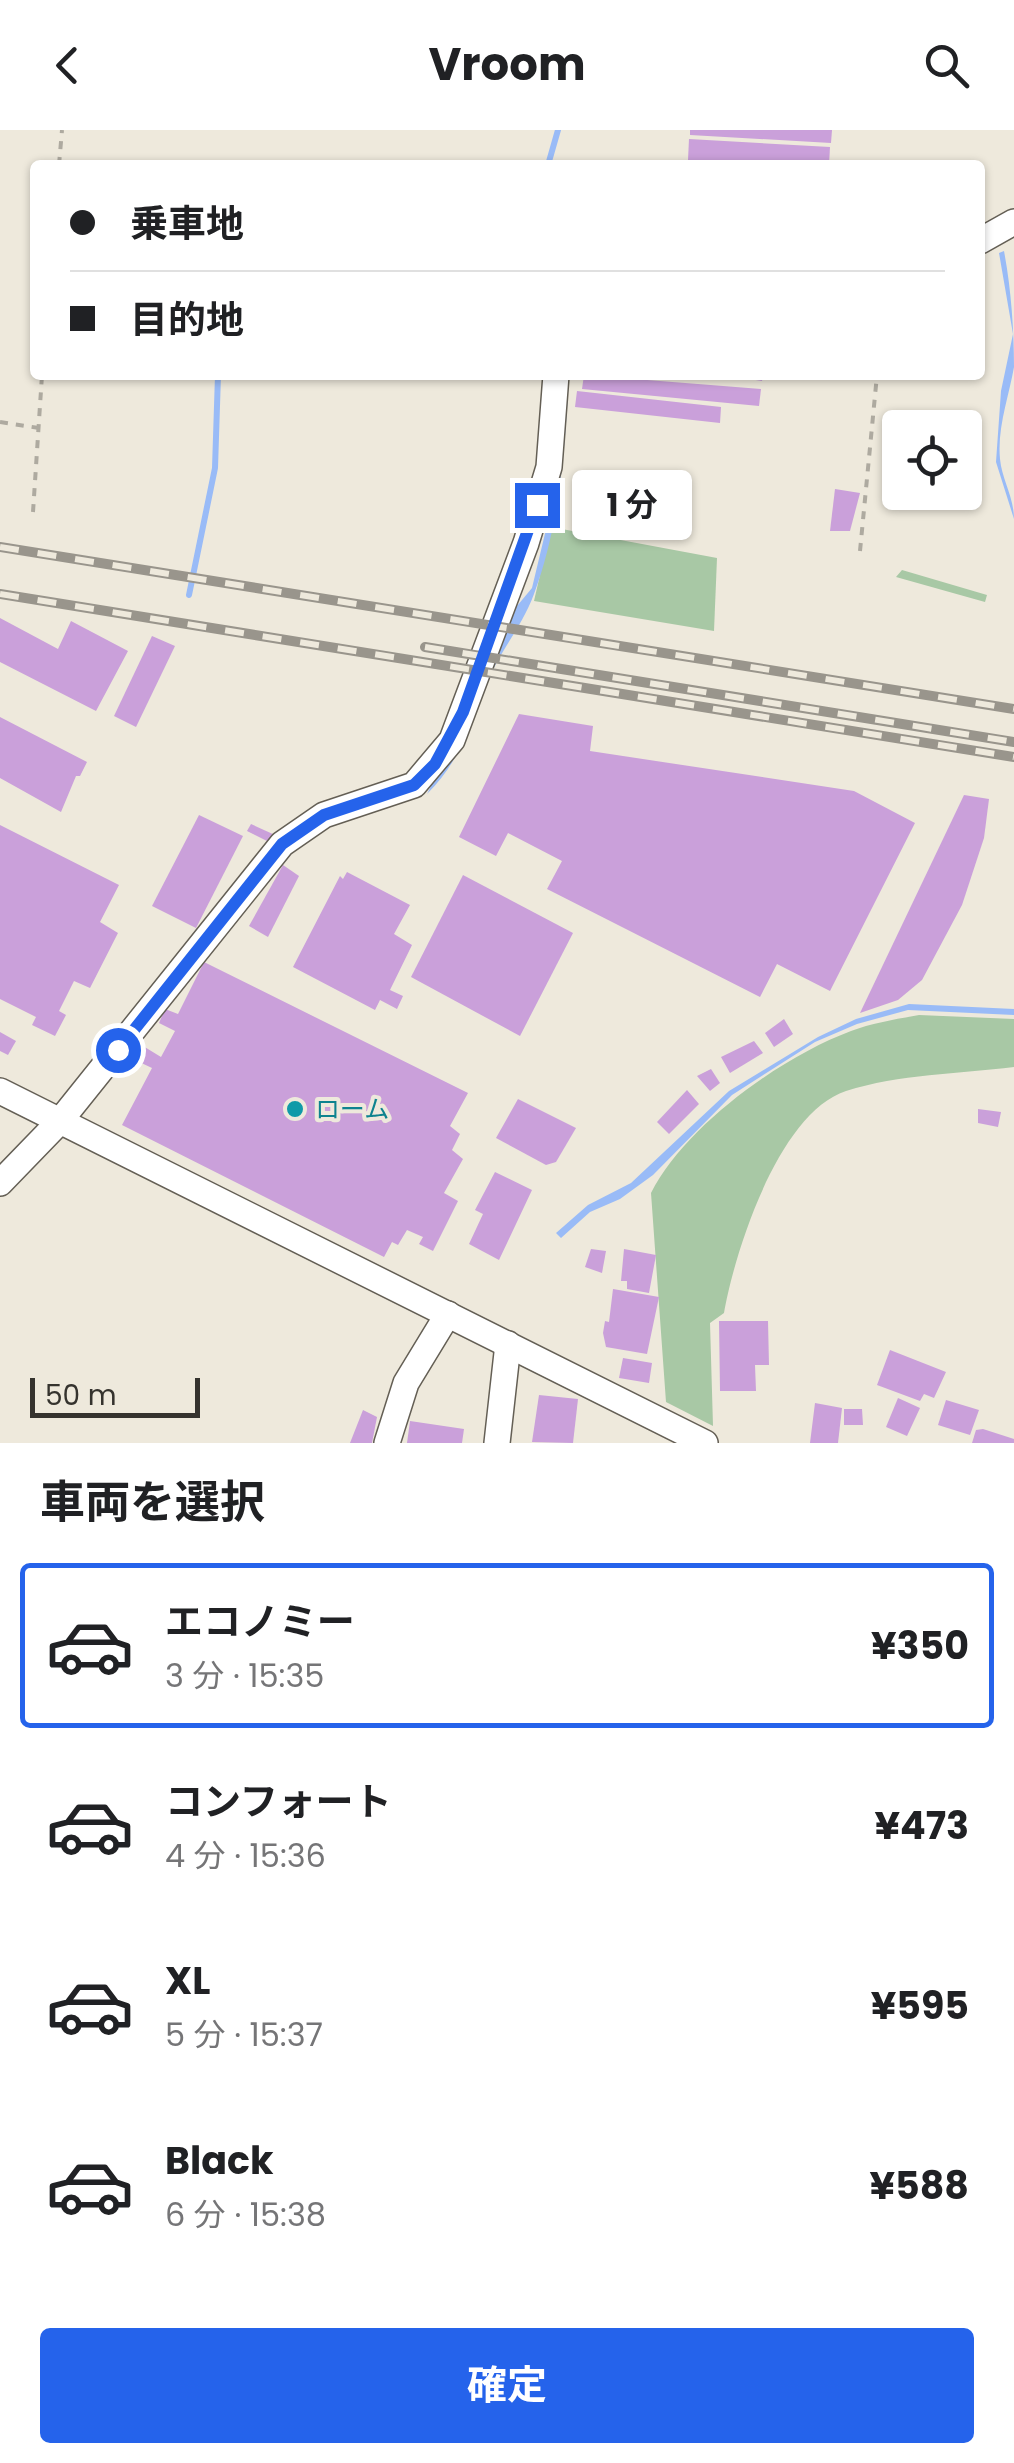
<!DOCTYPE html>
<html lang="ja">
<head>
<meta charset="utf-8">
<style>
  body { margin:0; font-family:Poppins,"Noto Sans JP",sans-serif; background:#f6f6f6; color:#202124; height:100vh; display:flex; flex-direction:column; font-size:38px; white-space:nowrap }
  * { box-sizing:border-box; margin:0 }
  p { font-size:32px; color:#757577 }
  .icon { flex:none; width:55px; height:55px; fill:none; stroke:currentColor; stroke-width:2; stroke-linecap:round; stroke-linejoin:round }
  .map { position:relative; height:1313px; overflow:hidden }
  .drawer { display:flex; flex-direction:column; background:#fff; flex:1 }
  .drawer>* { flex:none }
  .guide { position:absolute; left:30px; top:30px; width:955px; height:220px; border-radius:10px; box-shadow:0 2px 8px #0004; display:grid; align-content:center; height:220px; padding:0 40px; background:#fff }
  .tools { position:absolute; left:882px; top:280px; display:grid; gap:20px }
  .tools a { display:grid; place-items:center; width:100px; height:100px; border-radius:10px; background:#fff; box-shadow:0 2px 8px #0004; font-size:50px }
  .scale { position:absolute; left:30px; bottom:25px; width:170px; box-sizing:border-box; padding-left:10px; border:5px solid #35332e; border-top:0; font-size:28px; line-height:35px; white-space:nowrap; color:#35332e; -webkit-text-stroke:8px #eee9dc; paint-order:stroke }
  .end { position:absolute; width:45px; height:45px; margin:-22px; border:12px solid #2563eb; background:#fff; box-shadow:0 0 0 5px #fff }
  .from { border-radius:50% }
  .bubble { position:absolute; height:70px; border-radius:10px; background:#fff; box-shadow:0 2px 8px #0004; font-size:32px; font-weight:700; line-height:70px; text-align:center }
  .guide b { display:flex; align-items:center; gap:35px; height:95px; font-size:38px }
  .guide b+b { border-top:2px solid #e0e0e0 }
  .guide i { width:25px; height:25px; background:#202124 }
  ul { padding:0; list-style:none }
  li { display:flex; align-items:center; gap:30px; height:165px; margin:0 20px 15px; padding:0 20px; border:5px solid transparent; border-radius:10px }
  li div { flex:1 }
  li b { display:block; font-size:38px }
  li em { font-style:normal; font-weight:700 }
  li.active { border-color:#2563eb }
  li>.icon { width:90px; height:90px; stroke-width:1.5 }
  h2 { padding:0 40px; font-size:45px; line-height:120px }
  .cta { display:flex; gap:20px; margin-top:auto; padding:20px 40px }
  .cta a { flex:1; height:115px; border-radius:10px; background:#2563eb; color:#fff; font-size:40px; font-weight:700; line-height:115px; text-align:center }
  header { display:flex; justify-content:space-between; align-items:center; height:130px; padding:0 40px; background:#fff; font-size:45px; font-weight:700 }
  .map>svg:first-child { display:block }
  .green { fill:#a8c8a5 }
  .water { fill:#99bbf7 }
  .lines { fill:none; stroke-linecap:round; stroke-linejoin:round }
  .stream { stroke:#99bbf7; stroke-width:6 }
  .building { fill:#caa0da }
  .street-casing { stroke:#645f55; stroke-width:28 }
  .path { stroke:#aeaaa0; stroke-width:4; stroke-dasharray:8 8; stroke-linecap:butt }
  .street { stroke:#fff; stroke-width:25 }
  .rail-casing { stroke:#99958c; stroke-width:10 }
  .rail { stroke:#eee9dc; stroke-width:6; stroke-dasharray:19; stroke-linecap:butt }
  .route { stroke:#2563eb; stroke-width:12 }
  .culture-dot { fill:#0f9aa8; stroke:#eee9dc; stroke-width:4 }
  .labels { text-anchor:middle; stroke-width:8; stroke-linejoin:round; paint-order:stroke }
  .culture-label { font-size:25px; fill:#0d838f; stroke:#eee9dc; text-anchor:start }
</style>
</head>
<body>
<header><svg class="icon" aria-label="back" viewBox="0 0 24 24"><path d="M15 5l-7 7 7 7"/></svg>Vroom<svg class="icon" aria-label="search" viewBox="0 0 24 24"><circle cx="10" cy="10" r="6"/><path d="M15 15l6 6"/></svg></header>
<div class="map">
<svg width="1014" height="1313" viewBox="0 0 1014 1313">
  <rect width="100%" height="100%" fill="#eee9dc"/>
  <g class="green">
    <polygon points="551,397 717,428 714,501 534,471"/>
    <polygon points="902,440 987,465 985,472 896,447"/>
    <path d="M919 885 1014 889V937C959 944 899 944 846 961 779 983 735 1120 724 1183L710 1193 713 1296 666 1272 651 1063C685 996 781 927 851 901 872 893 897 889 919 885Z"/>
  </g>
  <g class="water">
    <path d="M1004 121C1011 158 1014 199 1014 237 1009 266 997 298 1000 329 1002 350 1014 367 1014 389L996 332 1001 261 1013 204 999 123Z"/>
    <path d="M564 245H569C565 318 560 394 534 464 523 494 504 516 491 544 470 590 465 626 427 664L503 514 512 482 532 458 559 345Z"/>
    <polygon points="909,874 1014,879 1014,885 908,880 857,894 815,912 732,965 653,1045 620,1069 590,1082 561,1108 556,1103 588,1075 631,1053 729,961 818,907 856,889"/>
  </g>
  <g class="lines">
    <g class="stream">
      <polyline points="548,35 558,0"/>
      <polyline points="189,465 215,338 218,245"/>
    </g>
  </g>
  <g class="building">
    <polygon points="690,0 832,0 831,13 690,5"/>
    <polygon points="689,9 830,17 829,35 688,30"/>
    <polygon points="584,245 761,259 759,276 582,259"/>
    <polygon points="723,245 763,245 762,251"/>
    <polygon points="577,261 721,277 720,293 575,277"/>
    <polygon points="835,359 860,363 850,401 830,401"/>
    <polygon points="0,488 58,519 71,491 128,521 96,581 0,532"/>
    <polygon points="152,506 175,516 136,597 114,586"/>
    <polygon points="519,584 593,596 590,621 854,661 915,693 830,861 777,834 760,867 547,759 562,731 508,703 496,726 459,707"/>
    <polygon points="0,587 87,632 80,646 76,646 61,682 0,648"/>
    <polygon points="964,665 989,669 984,708 962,775 922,850 898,870 860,883"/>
    <polygon points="199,685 243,706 196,798 152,776"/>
    <polygon points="251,694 275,705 271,713 247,701"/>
    <polygon points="0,695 119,755 100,792 118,803 90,858 74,851 59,881 66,885 55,906 32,895 36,887 0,869"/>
    <polygon points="283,735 299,746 268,807 249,796"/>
    <polygon points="347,742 410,775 394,804 412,815 390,860 403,866 397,879 380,870 375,880 293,837 340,746 343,749"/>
    <polygon points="463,745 573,803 520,906 411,847"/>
    <polygon points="204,832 468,963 450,996 460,1004 452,1020 463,1029 444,1063 458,1071 433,1121 419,1114 423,1107 407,1100 398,1115 392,1112 384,1127 122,995 152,938 135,930 143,916 161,927 175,901 159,893 165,879 178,884"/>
    <polygon points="784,889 793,904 774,917 765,903"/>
    <polygon points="0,902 16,911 8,925 0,921"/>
    <polygon points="754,911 763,923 730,943 721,927"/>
    <polygon points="711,939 720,953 710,961 697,946"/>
    <polygon points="687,960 699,974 669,1004 657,992"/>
    <polygon points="518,969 576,998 556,1032 546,1035 496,1008"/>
    <polygon points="978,979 1001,982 998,997 978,993"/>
    <polygon points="495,1042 532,1060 499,1130 469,1114 483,1084 475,1080"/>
    <polygon points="591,1119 606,1121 602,1143 585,1137"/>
    <polygon points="624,1119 656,1125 649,1163 627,1159 627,1151 621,1151"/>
    <polygon points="613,1159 659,1167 647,1224 606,1217 603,1203 605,1191 609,1192"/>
    <polygon points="719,1191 768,1191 769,1235 755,1235 756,1261 720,1261"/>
    <polygon points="890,1220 946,1242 934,1268 924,1264 920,1271 877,1255"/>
    <polygon points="623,1228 652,1233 649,1253 619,1248"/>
    <polygon points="539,1265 578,1269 573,1313 532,1312"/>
    <polygon points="898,1268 920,1278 907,1306 886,1297"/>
    <polygon points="946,1270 979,1280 970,1305 938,1295"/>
    <polygon points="815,1273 842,1278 838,1313 810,1313"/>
    <polygon points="844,1279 862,1279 863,1295 844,1295"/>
    <polygon points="363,1280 377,1287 372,1313 350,1313"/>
    <polygon points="410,1291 464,1299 462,1313 407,1313"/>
    <polygon points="983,1299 1014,1309 1014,1313 972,1313 976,1300"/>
  </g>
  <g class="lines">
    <defs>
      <g id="street">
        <polyline points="980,111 1014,92"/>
        <polyline points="0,961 705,1313"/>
        <polyline points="0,1053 60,991 282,714 324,685 414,655 452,610 526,413 549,337 556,245"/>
        <polyline points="387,1313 406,1253 448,1184"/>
        <polyline points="497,1313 508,1214"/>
      </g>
    </defs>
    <use href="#street" class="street-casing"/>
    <g class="path">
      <polyline points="59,35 62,0"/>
      <polyline points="0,292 39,298"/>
      <polyline points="33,382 42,245"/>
      <polyline points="860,421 877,245"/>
    </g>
    <use href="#street" class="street"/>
    <defs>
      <g id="rail">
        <polyline points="0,417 1014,579"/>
        <polyline points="0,464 1014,627"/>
        <polyline points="425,517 1014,612"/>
      </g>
    </defs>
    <use href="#rail" class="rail-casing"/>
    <use href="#rail" class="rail"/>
  </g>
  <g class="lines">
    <polyline class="route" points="118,920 282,714 324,685 414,655 435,634 463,582 537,375"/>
  </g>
  <circle class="culture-dot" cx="295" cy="979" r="10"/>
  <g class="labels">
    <g class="culture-label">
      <text x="315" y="988">ローム</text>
    </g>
  </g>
</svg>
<div class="tools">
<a><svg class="icon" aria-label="locate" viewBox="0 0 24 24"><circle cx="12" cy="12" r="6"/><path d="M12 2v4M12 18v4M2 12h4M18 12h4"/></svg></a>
</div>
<div class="scale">50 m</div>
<i class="end from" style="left:118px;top:920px"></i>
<i class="end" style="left:537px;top:375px"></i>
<div class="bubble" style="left:572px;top:340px;width:120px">1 分</div>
<div class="guide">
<b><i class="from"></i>乗車地</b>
<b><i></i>目的地</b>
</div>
</div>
<section class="drawer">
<h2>車両を選択</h2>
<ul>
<li class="active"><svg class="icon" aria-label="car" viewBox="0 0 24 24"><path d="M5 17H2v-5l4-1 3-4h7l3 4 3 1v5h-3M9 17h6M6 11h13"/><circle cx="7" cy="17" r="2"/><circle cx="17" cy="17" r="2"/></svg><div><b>エコノミー</b><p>3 分 · 15:35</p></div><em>¥350</em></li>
<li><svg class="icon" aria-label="car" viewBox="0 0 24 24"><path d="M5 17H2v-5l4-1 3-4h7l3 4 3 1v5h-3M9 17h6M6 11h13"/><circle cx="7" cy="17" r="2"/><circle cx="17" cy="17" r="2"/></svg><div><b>コンフォート</b><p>4 分 · 15:36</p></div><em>¥473</em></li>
<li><svg class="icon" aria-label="car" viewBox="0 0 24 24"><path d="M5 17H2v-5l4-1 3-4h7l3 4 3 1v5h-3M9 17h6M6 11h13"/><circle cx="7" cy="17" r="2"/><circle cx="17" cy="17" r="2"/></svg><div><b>XL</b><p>5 分 · 15:37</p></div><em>¥595</em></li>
<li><svg class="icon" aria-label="car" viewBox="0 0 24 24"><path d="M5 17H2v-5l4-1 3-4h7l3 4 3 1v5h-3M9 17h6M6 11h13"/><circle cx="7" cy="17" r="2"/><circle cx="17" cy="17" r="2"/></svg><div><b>Black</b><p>6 分 · 15:38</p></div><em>¥588</em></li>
</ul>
<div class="cta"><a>確定</a></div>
</section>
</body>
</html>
